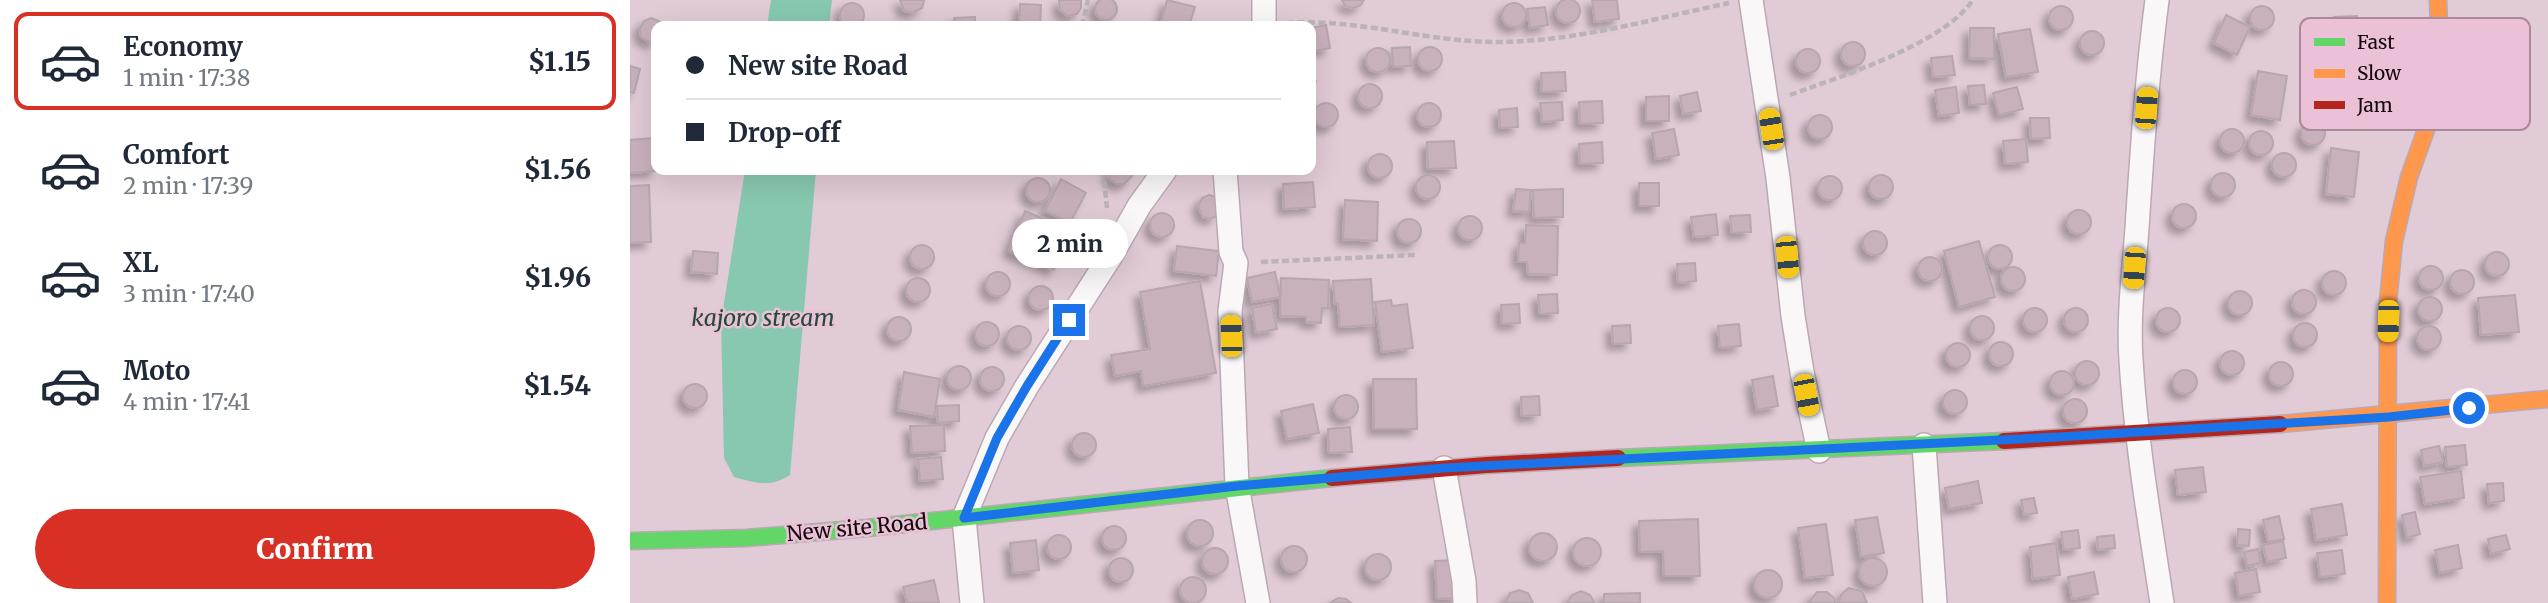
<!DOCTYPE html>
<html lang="en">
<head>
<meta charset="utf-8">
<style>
  body { margin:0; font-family:Merriweather,serif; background:#f2f2f3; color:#1f2937; height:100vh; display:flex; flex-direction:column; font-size:26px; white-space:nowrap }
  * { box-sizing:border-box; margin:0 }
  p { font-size:23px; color:#747a83 }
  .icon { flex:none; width:38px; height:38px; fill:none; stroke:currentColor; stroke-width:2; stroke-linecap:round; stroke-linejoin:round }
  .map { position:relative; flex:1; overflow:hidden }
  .panel { display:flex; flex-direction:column; background:#fff; width:630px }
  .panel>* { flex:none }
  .top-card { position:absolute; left:21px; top:21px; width:665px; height:154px; border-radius:14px; box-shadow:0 7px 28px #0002; display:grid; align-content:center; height:154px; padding:0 35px; background:#fff }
  .end { position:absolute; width:32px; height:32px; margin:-16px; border:9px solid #1a73e8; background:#fff; box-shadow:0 0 0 4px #fff }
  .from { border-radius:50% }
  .bubble { position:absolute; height:49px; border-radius:24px; background:#fff; box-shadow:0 7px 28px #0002; font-size:23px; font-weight:800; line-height:49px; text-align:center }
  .car { position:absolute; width:21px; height:42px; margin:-21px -10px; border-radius:9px; box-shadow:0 0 5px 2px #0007; background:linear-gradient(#f5c518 24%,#345 0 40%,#f5c518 0 76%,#345 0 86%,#f5c518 0) }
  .top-card b { display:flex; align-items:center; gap:24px; height:66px; font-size:26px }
  .top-card b+b { border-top:2px solid #e0e1e3 }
  .top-card i { width:18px; height:18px; background:#1f2937 }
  ul { padding:12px 0 0; list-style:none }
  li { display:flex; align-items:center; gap:21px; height:98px; margin:0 14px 10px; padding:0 21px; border:4px solid transparent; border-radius:14px }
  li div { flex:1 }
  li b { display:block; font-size:26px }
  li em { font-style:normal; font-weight:800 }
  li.on { border-color:#d93025 }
  li>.icon { width:63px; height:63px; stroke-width:1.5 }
  .action { display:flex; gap:14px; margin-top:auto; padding:14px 35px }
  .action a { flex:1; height:80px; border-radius:42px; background:#d93025; color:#fff; font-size:28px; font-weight:800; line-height:80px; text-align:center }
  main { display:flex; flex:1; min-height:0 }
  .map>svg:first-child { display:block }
  .water { fill:#88c8b0 }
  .building { fill:#c9b0bd; stroke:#b7a6ae; stroke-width:2; filter:url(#shadow) }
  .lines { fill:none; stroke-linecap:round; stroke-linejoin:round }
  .street-casing { stroke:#bba9b2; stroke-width:26 }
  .fast-casing { stroke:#bba9b2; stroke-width:19 }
  .slow-casing { stroke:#bba9b2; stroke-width:19 }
  .jam-casing { stroke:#bba9b2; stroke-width:19 }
  .path { stroke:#bab3b7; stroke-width:4.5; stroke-dasharray:7 3.5; stroke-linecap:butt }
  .street { stroke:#faf7f9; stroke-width:23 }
  .fast { stroke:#63d668; stroke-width:16 }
  .slow { stroke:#ff974d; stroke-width:16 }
  .jam { stroke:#b3261e; stroke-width:16 }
  .route { stroke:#1a73e8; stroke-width:9 }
  .labels { text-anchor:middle; stroke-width:5; stroke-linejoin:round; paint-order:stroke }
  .street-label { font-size:21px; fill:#14070e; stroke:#ebc1d7 }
  .water-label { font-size:23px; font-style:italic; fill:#214c3b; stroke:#ebc1d7 }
  .key { fill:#ebc1d7; stroke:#aa899b; stroke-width:2 }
  .key-label { font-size:19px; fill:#14070e }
</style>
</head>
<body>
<main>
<section class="panel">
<ul>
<li class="on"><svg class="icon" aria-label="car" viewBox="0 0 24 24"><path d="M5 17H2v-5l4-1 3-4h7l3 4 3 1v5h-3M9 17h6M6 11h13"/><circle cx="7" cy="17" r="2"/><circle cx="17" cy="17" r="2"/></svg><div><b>Economy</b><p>1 min · 17:38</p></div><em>$1.15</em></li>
<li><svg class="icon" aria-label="car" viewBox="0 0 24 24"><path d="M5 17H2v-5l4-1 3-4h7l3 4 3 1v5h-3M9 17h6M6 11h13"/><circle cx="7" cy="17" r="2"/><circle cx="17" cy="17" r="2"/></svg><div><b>Comfort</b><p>2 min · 17:39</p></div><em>$1.56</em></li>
<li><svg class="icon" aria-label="car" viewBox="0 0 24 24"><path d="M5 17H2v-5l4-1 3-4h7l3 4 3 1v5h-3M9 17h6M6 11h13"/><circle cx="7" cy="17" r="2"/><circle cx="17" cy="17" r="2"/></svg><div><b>XL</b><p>3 min · 17:40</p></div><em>$1.96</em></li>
<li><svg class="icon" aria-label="car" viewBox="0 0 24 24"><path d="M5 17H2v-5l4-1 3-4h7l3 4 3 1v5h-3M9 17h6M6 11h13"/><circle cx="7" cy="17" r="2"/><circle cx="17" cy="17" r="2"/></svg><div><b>Moto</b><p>4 min · 17:41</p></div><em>$1.54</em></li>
</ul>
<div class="action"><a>Confirm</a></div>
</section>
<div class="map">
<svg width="1918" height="603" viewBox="0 0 1918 603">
  <defs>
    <filter id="shadow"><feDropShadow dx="-6" dy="6" stdDeviation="3.5" flood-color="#0004"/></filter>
  </defs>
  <rect width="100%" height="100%" fill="#e1cbd6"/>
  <g class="water">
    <polygon points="141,0 202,0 199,26 137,26"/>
    <path d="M115 170H186L160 475C140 488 126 483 104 477L94 458 91 322Z"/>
  </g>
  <g class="building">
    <circle cx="476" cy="9" r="11"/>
    <circle cx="938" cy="11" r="12"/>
    <polygon points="270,0 293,0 294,1 292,8 282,13 274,11"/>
    <polygon points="429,0 451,0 451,8 447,14 437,16 430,10"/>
    <polygon points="537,0 565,7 559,26 543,26 531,23"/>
    <polygon points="712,0 734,0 730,6 723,8 715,6"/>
    <polygon points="962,0 987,0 989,19 965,22"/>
    <circle cx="884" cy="15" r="12"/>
    <circle cx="222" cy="15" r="12"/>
    <polygon points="390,4 411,5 410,26 389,26"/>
    <circle cx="1431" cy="18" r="12"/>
    <circle cx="1632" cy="18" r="12"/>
    <polygon points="915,7 918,25 900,28 897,9"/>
    <polygon points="1596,15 1620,27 1607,55 1584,43"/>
    <polygon points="1727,16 1728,44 1705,44 1704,17"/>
    <polygon points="345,17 345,26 325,26 324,18"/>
    <polygon points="21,18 29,21 33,26 26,26 26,41 21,43 11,37 10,28 14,21"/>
    <polygon points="696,25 700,48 681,52 681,28"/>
    <polygon points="1340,28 1364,28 1364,59 1339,58"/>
    <polygon points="1400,29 1408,72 1376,77 1368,34"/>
    <circle cx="1462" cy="43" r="12"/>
    <circle cx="1223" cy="54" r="12"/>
    <polygon points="780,47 781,66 763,67 762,48"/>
    <circle cx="800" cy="59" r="12"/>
    <circle cx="748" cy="60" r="12"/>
    <circle cx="1178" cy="61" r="12"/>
    <polygon points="1322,56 1325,75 1303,77 1301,58"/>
    <polygon points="0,66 10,69 4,93 0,92"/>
    <polygon points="1628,71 1657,76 1650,120 1621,115"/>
    <polygon points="681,72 686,81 681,92"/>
    <polygon points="935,72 936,91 912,92 911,73"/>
    <circle cx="740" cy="96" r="12"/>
    <polygon points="1354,85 1356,104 1340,105 1338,86"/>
    <polygon points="1326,87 1329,113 1309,116 1305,90"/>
    <polygon points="1387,87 1393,109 1369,115 1363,93"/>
    <polygon points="1067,92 1071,111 1053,114 1050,96"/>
    <polygon points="1039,96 1039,121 1016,121 1016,97"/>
    <polygon points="972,101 973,123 950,124 949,102"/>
    <polygon points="932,102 933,120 912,122 910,103"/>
    <circle cx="799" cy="115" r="12"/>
    <circle cx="696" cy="115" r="12"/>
    <polygon points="887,108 888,127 870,128 869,110"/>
    <circle cx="1190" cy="127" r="12"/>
    <polygon points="1400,118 1419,118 1420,138 1401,139"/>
    <circle cx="1683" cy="133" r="12"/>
    <polygon points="1044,129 1049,155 1026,159 1022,133"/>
    <circle cx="1602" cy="141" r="12"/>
    <circle cx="1631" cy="143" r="12"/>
    <polygon points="23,138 26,171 0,173 0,140"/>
    <polygon points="1396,139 1398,162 1375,164 1373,141"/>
    <polygon points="824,141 826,168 798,169 797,142"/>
    <polygon points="972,142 973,163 950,164 949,144"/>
    <polygon points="1701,148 1729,152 1724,197 1696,194"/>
    <circle cx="1654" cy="165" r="12"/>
    <circle cx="750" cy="166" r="12"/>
    <polygon points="479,170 502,170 502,176 494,184 487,184 480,179"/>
    <circle cx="1593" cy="185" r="12"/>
    <circle cx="798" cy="187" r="12"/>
    <circle cx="1251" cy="187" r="12"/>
    <circle cx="1200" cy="188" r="12"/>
    <circle cx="408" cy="190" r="12"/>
    <polygon points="431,179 456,193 440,223 415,211"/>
    <polygon points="683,182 685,207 654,209 653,184"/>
    <rect x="1009" y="183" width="20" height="23"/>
    <polygon points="19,185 21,242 0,243 0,186"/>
    <polygon points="886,189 901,190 899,212 883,211"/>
    <polygon points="933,189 933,217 904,218 903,190"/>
    <polygon points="579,195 587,197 587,216 580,219 573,217 568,206 572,198"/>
    <polygon points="715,200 748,202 747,241 713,239"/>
    <circle cx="1554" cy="216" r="12"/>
    <circle cx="1449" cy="222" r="12"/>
    <polygon points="395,211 440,230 424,270 379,251"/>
    <circle cx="532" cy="225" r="12"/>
    <polygon points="1086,214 1088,235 1064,237 1061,217"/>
    <polygon points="1120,215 1121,232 1102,233 1100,216"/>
    <circle cx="840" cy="228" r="12"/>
    <circle cx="779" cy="231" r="12"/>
    <polygon points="896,225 928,226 927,275 898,274 897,262 888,262 889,243 895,243"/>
    <circle cx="1245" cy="243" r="12"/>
    <polygon points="1349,241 1365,297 1329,307 1314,251"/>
    <circle cx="292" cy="257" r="12"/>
    <circle cx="1370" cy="257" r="12"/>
    <polygon points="547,246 589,251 586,276 544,271"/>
    <polygon points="63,251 88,253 87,274 61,272"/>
    <circle cx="1867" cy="264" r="12"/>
    <circle cx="1300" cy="269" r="12"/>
    <polygon points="1065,263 1066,281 1048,283 1047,264"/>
    <circle cx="1801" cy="278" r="12"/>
    <circle cx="1383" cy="279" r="12"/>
    <circle cx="1832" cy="282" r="12"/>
    <circle cx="1704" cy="283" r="12"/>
    <polygon points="645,272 650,297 622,302 617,278"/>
    <circle cx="368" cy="284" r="12"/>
    <polygon points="651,278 699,280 698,308 692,308 691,323 676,322 676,317 650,316"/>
    <circle cx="288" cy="290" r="12"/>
    <polygon points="741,279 744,325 710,327 708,303 705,304 703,281"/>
    <polygon points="570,281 586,373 513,386 511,371 485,376 481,355 520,349 510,292"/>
    <circle cx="411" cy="298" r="12"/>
    <circle cx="1674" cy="302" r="12"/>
    <circle cx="1610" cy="303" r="12"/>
    <polygon points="927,294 928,313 910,314 908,295"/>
    <polygon points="1885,295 1889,332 1851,335 1848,298"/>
    <circle cx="1800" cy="309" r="12"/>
    <polygon points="761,300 762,306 777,304 783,348 752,352 745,302"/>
    <polygon points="642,304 647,329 626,333 622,308"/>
    <polygon points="889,304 890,323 872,324 871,305"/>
    <circle cx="1538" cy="320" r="12"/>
    <circle cx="1405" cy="320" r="12"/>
    <circle cx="1446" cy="320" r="12"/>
    <circle cx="1352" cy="328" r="12"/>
    <circle cx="269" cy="329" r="12"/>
    <circle cx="357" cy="334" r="12"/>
    <circle cx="1675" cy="335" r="12"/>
    <polygon points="1109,324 1111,346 1090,348 1088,326"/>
    <polygon points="1000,325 1001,343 983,344 982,326"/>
    <circle cx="1799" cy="338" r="12"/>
    <circle cx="389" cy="338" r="12"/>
    <circle cx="1371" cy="354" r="12"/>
    <circle cx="1328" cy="355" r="12"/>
    <circle cx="1602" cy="363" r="12"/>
    <circle cx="1457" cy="373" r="12"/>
    <circle cx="1651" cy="374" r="12"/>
    <circle cx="329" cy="378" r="12"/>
    <circle cx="362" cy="379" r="12"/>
    <circle cx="1555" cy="382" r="12"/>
    <circle cx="1432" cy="383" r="12"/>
    <polygon points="274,372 310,379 304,417 268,410"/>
    <polygon points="1143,376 1148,406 1127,410 1122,380"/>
    <polygon points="743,379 786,379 787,429 744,429"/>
    <circle cx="65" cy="396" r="12"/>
    <circle cx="1325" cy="402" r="12"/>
    <circle cx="716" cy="407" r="12"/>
    <polygon points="909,396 910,415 892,416 891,397"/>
    <circle cx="1445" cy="411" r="12"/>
    <polygon points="683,404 689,433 657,439 651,411"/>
    <polygon points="329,405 329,421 308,423 307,406"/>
    <polygon points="314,425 315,451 282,453 280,426"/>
    <polygon points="720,427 722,452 699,453 698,429"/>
    <circle cx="454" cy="445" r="12"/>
    <polygon points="1835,445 1837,465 1817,467 1815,447"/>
    <polygon points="1809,446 1813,462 1794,466 1791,450"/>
    <polygon points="311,457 313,479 290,481 288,459"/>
    <polygon points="1573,467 1576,492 1548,495 1545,470"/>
    <polygon points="1831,471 1834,498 1795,504 1790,477"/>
    <polygon points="1348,481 1352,503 1319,509 1315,488"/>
    <polygon points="1873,483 1874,501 1859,503 1857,484"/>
    <polygon points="1404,498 1407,513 1394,515 1391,500"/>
    <polygon points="1712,504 1717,535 1686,540 1681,509"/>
    <polygon points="1785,512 1790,534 1777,538 1772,515"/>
    <polygon points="1649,516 1654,539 1638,542 1633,520"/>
    <polygon points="1247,517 1254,553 1231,557 1225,520"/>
    <polygon points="1068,519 1070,576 1034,576 1033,551 1010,552 1009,521"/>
    <circle cx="570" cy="533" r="13"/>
    <polygon points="1196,524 1203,575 1175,578 1168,528"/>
    <circle cx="484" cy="538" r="12"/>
    <polygon points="1608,529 1620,530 1619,546 1607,545"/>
    <polygon points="1448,530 1450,548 1434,550 1431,532"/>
    <circle cx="913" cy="547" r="14"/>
    <polygon points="1484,535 1485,548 1468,550 1467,537"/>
    <polygon points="1876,535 1880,549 1861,554 1858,539"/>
    <circle cx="429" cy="547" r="12"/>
    <circle cx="957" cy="552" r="14"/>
    <polygon points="406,540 409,570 383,573 380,543"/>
    <polygon points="1653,541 1656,558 1637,562 1633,545"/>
    <polygon points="1426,543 1430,575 1403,579 1400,547"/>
    <polygon points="1828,545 1832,568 1810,573 1805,550"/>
    <circle cx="664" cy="559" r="13"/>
    <circle cx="585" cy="561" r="13"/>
    <polygon points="1628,549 1631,563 1617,566 1614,552"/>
    <polygon points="1712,550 1715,574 1690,577 1687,553"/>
    <circle cx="748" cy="567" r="13"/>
    <circle cx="1243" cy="572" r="14"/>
    <circle cx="491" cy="570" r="12"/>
    <polygon points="828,560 830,598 807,599 805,561"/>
    <polygon points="1626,569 1630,592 1609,596 1605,573"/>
    <circle cx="1138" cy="584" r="14"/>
    <polygon points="1464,572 1468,594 1442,599 1438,577"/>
    <circle cx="563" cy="590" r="13"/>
    <polygon points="304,580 309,603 277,603 273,587"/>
    <polygon points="1218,588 1232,591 1237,603 1209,603 1211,595"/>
    <polygon points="889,590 898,593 903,603 875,603 880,593"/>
    <polygon points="951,591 960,595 965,603 937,603 942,595"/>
    <polygon points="1187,592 1197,592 1204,598 1206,603 1178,603"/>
    <polygon points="1010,593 1010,603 974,603 974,594"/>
    <polygon points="708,598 716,599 721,603 700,603"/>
  </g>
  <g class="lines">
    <defs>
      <g id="street">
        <polyline points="1121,0 1148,178 1163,316 1172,372 1189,451"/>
        <path d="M1527 0C1517 76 1512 152 1507 228 1504 271 1498 317 1501 360 1506 442 1520 523 1532 603"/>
        <polyline points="634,26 634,0"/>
        <polyline points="595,170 601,252 606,263 600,311 607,486 628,603"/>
        <polyline points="1294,445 1305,603"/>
        <polyline points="814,468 834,581 835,603"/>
        <polyline points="342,603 334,518 367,438 397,386 482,254 509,206 535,170"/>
      </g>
      <g id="fast">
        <polyline points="988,458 1374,441"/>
        <polyline points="0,541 116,538 237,528 702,478"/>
      </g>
      <g id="slow">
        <polyline points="1650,424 1918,399"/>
        <polyline points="1757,603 1758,302 1764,241 1779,177 1797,127 1805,74 1809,27 1808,0"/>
      </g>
      <g id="jam">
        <polyline points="1374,441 1650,424"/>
        <polyline points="702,478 856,465 988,458"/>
      </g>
    </defs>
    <use href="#street" class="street-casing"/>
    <use href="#fast" class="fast-casing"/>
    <use href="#slow" class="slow-casing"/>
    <use href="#jam" class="jam-casing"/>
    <g class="path">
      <path d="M657 23C727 18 796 42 866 42 944 42 1022 19 1099 3"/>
      <polyline points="452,26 458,0"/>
      <path d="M1160 95C1211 76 1312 45 1343 0"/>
      <polyline points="473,170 477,208"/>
      <polyline points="631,262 786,255"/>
    </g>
    <use href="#street" class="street"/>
    <use href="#fast" class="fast"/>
    <use href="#slow" class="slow"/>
    <use href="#jam" class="jam"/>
  </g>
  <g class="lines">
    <polyline class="route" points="439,320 397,386 367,438 334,518 607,486 814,468 1428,437 1759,417 1839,408"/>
  </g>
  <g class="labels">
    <g class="street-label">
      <text transform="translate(227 528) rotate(-5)" y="7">New site Road</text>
    </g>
    <g class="water-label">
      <text x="133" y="326">kajoro stream</text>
    </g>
  </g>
  <rect x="1670" y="18" width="230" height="112" rx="10" class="key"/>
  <rect x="1684" y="38" width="31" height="8" fill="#63d668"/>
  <rect x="1684" y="69" width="31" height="9" fill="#ff974d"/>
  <rect x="1684" y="101" width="31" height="8" fill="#b3261e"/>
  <g class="key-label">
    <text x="1727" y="49">Fast</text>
    <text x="1727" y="80">Slow</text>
    <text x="1727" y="112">Jam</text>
  </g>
</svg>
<i class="end from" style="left:1839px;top:408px"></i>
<i class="end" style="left:439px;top:320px"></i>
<div class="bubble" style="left:382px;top:219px;width:116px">2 min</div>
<i class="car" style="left:1516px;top:108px;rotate:4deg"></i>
<i class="car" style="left:1141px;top:129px;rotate:351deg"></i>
<i class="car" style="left:1157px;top:257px;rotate:175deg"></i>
<i class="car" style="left:1504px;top:268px;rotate:184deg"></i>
<i class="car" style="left:1758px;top:321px;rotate:182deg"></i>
<i class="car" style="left:601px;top:336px;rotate:358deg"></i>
<i class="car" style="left:1176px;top:395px;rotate:169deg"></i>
<div class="top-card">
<b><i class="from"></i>New site Road</b>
<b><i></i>Drop-off</b>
</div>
</div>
</main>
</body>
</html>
